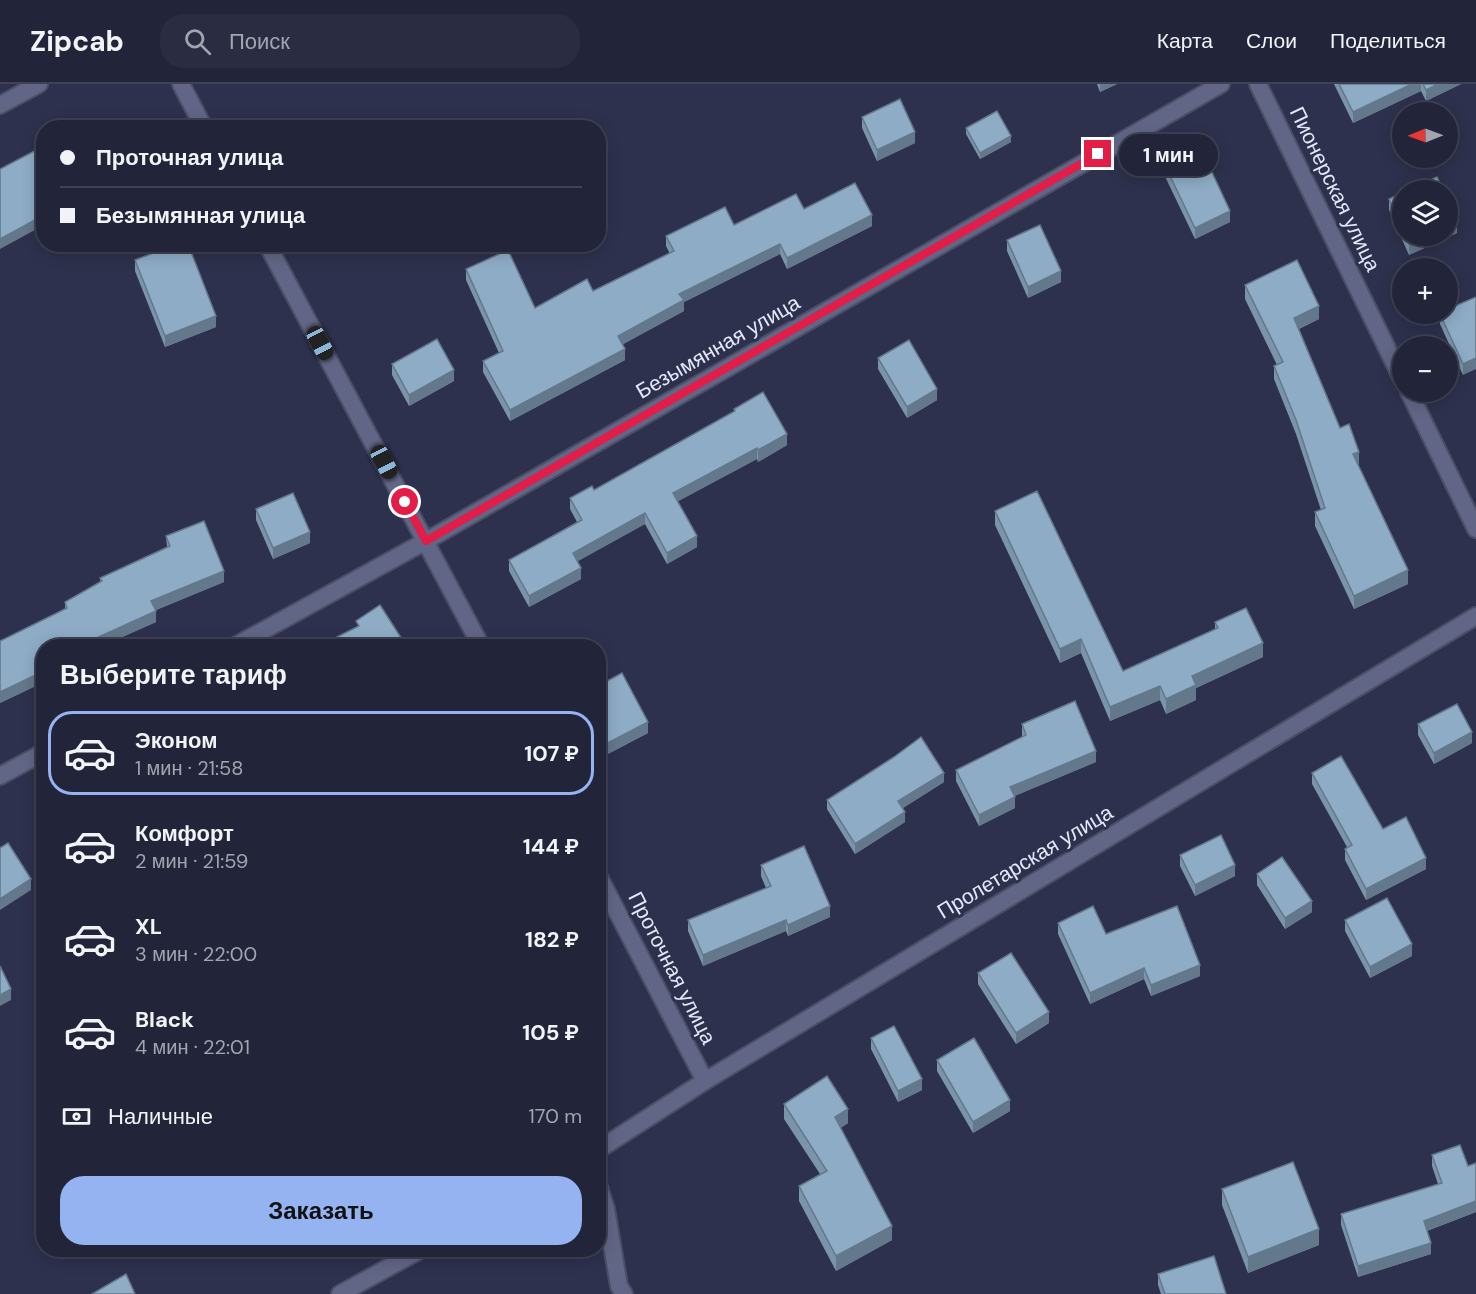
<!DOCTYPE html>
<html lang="ru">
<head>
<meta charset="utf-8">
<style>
  body { margin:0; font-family:"DM Sans",sans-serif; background:#2a2d42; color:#f1f3f6; height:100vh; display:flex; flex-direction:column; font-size:22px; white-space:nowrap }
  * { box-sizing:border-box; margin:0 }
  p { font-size:20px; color:#a2a5af }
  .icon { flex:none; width:33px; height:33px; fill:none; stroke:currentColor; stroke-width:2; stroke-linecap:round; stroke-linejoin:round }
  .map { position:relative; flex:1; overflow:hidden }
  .drawer { position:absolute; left:36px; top:555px; width:570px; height:618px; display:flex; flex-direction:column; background:#22253a; border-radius:24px; box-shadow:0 3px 15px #0003,0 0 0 2px #3f4254 }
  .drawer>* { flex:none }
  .top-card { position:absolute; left:36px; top:36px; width:570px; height:132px; border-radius:24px; box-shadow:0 3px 15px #0003,0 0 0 2px #3f4254; display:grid; align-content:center; height:132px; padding:0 24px; background:#22253a }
  .needle { width:39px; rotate:269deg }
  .controls { position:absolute; left:1392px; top:18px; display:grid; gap:12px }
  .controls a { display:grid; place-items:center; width:66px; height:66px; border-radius:50%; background:#22253a; box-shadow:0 3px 15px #0003,0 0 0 2px #3f4254; font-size:30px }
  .end { position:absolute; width:27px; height:27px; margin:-14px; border:8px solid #e11d48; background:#fff; box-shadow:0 0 0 3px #fff }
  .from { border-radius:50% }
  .bubble { position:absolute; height:42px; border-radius:21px; background:#22253a; box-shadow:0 3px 15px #0003,0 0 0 2px #3f4254; font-size:20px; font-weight:700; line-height:42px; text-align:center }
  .car { position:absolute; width:18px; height:36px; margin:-18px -9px; border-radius:8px; box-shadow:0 0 4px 2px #0007; background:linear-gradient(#222 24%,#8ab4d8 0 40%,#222 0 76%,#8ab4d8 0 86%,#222 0) }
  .top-card b { display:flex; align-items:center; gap:21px; height:57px; font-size:22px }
  .top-card b+b { border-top:2px solid #3f4254 }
  .top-card i { width:15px; height:15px; background:#f1f3f6 }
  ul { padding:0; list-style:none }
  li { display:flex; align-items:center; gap:18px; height:84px; margin:0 12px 9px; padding:0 12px; border:3px solid transparent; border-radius:24px }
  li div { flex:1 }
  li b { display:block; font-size:22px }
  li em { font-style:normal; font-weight:700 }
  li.active { border-color:#95b2f1 }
  li>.icon { width:54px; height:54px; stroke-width:1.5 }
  h2 { padding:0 24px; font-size:27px; line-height:72px }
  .pay { display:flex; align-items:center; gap:15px; height:66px; padding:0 24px; font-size:22px }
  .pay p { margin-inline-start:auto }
  .action { display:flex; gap:12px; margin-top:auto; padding:12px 24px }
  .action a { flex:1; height:69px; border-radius:24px; background:#95b2f1; color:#111; font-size:24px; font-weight:700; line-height:69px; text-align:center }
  header { display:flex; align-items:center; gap:36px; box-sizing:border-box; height:84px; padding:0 30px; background:#22253a; border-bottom:2px solid #3f4254 }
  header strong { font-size:28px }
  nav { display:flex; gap:33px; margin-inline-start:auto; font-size:21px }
  .search { width:420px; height:54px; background:#2a2d42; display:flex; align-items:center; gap:15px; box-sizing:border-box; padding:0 21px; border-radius:24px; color:#a2a5af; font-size:22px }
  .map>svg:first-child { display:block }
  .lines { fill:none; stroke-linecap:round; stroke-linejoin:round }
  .minor-casing { stroke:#4c4e66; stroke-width:20 }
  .tertiary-casing { stroke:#4c4e66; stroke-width:20 }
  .minor { stroke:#626686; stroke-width:16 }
  .tertiary { stroke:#626686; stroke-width:16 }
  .wall { fill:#7a94aa }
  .shaded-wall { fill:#63788b }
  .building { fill:#8eacc6; stroke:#63788b; stroke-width:1.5 }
  .route { stroke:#e11d48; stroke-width:8 }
  .labels { text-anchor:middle; stroke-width:6; stroke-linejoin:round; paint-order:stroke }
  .street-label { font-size:21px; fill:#e6e9fb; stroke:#2e314d }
</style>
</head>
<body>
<header>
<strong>Zipcab</strong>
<div class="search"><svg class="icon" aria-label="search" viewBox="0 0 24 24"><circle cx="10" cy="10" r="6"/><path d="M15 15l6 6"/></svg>Поиск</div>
<nav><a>Карта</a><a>Слои</a><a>Поделиться</a></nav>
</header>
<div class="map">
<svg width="1476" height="1210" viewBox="0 0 1476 1210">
  <rect width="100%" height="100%" fill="#2e314d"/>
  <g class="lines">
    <defs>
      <g id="minor">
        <polyline points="1258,0 1402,295"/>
        <polyline points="0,21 39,0"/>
        <polyline points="1409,308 1476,445"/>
        <polyline points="235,562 426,457 1221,0"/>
        <polyline points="0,692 44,668"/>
        <polyline points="598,1100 606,1125 619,1202 624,1210"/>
      </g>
      <g id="tertiary">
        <polyline points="181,0 204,44"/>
        <polyline points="267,160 481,562"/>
        <polyline points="598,791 705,997"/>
        <polyline points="598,1066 705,997 1476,532"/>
        <polyline points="340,1210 420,1166"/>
      </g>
    </defs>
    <use href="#minor" class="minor-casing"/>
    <use href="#tertiary" class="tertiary-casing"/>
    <use href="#minor" class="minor"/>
    <use href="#tertiary" class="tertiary"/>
  </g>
  <g class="wall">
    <polygon points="1097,0 1117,0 1100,8"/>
    <polygon points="1334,0 1461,0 1426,17 1421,7 1353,39"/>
    <polygon points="862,33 915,59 877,77 862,44"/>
    <polygon points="966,44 1011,58 980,75 966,50"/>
    <polygon points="1160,71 1230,138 1195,155 1160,82"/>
    <polygon points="1402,109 1402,152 1448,152 1457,149 1409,171 1389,126 1389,115"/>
    <polygon points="804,125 872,142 787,185 780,170 684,218 684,227 623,260 625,276 510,337 483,288 483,277 499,269 466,196 466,185 535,224 593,207 670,170 666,162 666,152 734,141"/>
    <polygon points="1007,156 1061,198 1028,214 1007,167"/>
    <polygon points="135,176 216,243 165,263 135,187"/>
    <polygon points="1245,201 1319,235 1299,245 1340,344 1358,382 1408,500 1354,525 1315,442 1315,428 1321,426 1296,350 1274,295 1274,282 1277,281 1245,215"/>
    <polygon points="1476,213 1463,291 1440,240 1440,230"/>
    <polygon points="878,274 937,316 907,334 878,285"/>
    <polygon points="392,280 454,297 409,322 392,291"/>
    <polygon points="734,325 787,361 758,378 757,375 678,417 697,463 667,480 645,440 577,477 581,495 529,523 509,487 509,476 577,438 570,425 570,414 594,406 734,328"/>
    <polygon points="256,425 310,459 273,475 256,436"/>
    <polygon points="995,427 1123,587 1215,545 1215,538 1263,573 1196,604 1196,616 1166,630 1160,616 1110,637 1081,569 1060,579 995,441"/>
    <polygon points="166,452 224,498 156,526 156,538 102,562 44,562 44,598 0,619 65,525 65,518 100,498 100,494 167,463"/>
    <polygon points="598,602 648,649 602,673 598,666"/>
    <polygon points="1022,640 1096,678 1014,712 1015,724 979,742 956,697 956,686 1022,653"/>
    <polygon points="1418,640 1472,659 1434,680 1418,651"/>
    <polygon points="1312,689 1383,745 1426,785 1366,816 1345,776 1345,765 1347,763 1312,700"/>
    <polygon points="944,698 903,724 905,738 855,770 827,725 827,716"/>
    <polygon points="1180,771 1235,792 1195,812 1180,782"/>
    <polygon points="761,781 830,833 788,852 786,847 703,882 688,847 688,836 766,804 761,792"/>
    <polygon points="1257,790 1312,828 1285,845 1257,801"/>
    <polygon points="1345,836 1412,872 1370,894 1345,847"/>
    <polygon points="1058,839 1106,850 1200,892 1151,912 1144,895 1090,920 1058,850"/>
    <polygon points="978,889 1049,939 1016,960 978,900"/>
    <polygon points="871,954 922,1006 898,1018 871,965"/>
    <polygon points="937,976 1010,1027 973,1049 937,987"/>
    <polygon points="784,1020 848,1039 840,1044 892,1156 836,1187 799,1117 799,1102 820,1090 784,1035"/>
    <polygon points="1432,1071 1476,1128 1427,1147 1431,1170 1358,1193 1341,1141 1341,1130 1438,1100 1432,1082"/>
    <polygon points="1222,1105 1319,1161 1248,1189 1222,1121"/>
    <polygon points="214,1166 235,1166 217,1173"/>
    <polygon points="1158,1190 1226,1210 1161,1210 1158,1201"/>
  </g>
  <g class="shaded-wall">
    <polygon points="1100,0 1117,0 1100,8"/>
    <polygon points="1412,0 1421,0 1421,7 1353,39 1353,28"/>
    <polygon points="1438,0 1461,0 1426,17 1426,6"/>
    <polygon points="915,48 915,59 877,77 877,66"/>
    <polygon points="1011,52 1011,58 980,75 980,69"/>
    <polygon points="44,113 44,123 37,126 37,117"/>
    <polygon points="1230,127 1230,138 1195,155 1195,144"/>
    <polygon points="44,131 44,141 0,165 0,155"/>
    <polygon points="872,131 872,142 787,185 787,174"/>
    <polygon points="1457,138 1457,149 1409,171 1409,160 1428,152 1448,152 1448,143"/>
    <polygon points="780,160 780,170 684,218 684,227 618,263 618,252 679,210"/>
    <polygon points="1061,187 1061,198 1028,214 1028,203"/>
    <polygon points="1319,222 1319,235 1294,247 1294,234"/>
    <polygon points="216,232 216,243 165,263 165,252"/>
    <polygon points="625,265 625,276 510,337 510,326"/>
    <polygon points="1476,274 1476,285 1463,291 1463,280"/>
    <polygon points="454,286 454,297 409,322 409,311"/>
    <polygon points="937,305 937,316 907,334 907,323"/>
    <polygon points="787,350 787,361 758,378 758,366"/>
    <polygon points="757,364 757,375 673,420 673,409"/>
    <polygon points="1359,368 1359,382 1353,370"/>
    <polygon points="645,429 645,440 573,480 573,469"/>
    <polygon points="310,448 310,459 273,475 273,464"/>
    <polygon points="697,452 697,463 667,480 667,469"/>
    <polygon points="581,484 581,495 529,523 529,512"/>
    <polygon points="1408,486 1408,500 1354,525 1354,512"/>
    <polygon points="224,487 224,498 151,528 151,517"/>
    <polygon points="156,527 156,538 102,562 79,562"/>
    <polygon points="1081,555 1081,569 1060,579 1060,565"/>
    <polygon points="1263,559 1263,573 1196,604 1196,616 1166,630 1166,615 1192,592"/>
    <polygon points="44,587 44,598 0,619 0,608"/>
    <polygon points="1160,602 1160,616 1110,637 1110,623"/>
    <polygon points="648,638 648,649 602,673 602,662"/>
    <polygon points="1472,648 1472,659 1434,680 1434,669"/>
    <polygon points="1096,667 1096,678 1010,714 1010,703"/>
    <polygon points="944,689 944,698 898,727 898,717"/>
    <polygon points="1015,713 1015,724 979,742 979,731"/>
    <polygon points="905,728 905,738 855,770 855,760"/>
    <polygon points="1426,774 1426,785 1366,816 1366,805"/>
    <polygon points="1235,781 1235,792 1195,812 1195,801"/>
    <polygon points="31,795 31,806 0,826 0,815"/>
    <polygon points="1312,817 1312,828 1285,845 1285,834"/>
    <polygon points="830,822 830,833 788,852 788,841"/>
    <polygon points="786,836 786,847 703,882 703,871"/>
    <polygon points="1412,860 1412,872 1370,894 1370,883"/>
    <polygon points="1200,881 1200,892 1151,912 1151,901"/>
    <polygon points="1144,884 1144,895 1090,920 1090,909"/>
    <polygon points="11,905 11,916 0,922 0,911"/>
    <polygon points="1049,928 1049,939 1016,960 1016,949"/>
    <polygon points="922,995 922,1006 898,1018 898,1007"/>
    <polygon points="1010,1016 1010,1027 973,1049 973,1038"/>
    <polygon points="848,1025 848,1039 835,1048 835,1033"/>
    <polygon points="1476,1117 1476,1128 1424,1148 1424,1137"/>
    <polygon points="892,1142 892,1156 836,1187 836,1172"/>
    <polygon points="1319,1145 1319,1161 1248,1189 1248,1173"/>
    <polygon points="1431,1159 1431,1170 1358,1193 1358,1182"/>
    <polygon points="217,1166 235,1166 217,1173"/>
  </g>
  <g class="building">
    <polygon points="1339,0 1412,0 1353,28"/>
    <polygon points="1423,0 1438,0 1426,6"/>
    <polygon points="900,15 915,48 877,66 862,33"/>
    <polygon points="997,27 1011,52 980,69 966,44"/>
    <polygon points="1196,54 1230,127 1195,144 1160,71"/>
    <polygon points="44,62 44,113 37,117 44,129 44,131 0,155 0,85"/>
    <polygon points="1437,93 1443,106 1408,106"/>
    <polygon points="855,99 872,131 787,174 780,160 679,210 684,216 618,252 625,265 510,326 483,277 503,267 466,185 508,166 535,224 587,195 593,207 674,167 666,152 725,123 734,141 796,110 804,125"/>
    <polygon points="1402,109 1402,145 1389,115"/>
    <polygon points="1448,116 1457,138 1448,143"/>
    <polygon points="1040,141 1061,187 1028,203 1007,156"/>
    <polygon points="1405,152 1428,152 1409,160"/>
    <polygon points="177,160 188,160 216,232 165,252 135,176"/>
    <polygon points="1297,176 1319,222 1294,234 1340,344 1349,340 1359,368 1353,370 1408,486 1354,512 1315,428 1325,424 1296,336 1274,282 1283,278 1245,201"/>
    <polygon points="1476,213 1476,274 1463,280 1440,230 1448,230 1448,225"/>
    <polygon points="437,255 454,286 409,311 392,280"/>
    <polygon points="909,256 937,305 907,323 878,274"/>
    <polygon points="763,308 787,350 758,366 757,364 673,409 697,452 667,469 645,429 573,469 581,484 529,512 509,476 582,436 570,414 592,402 594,406 735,327 734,325"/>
    <polygon points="1037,407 1123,587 1218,544 1215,538 1246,524 1263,559 1192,592 1196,601 1166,615 1160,602 1110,623 1081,555 1060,565 995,427"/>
    <polygon points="293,409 310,448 273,464 256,425"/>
    <polygon points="204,437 224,487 151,517 156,527 79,562 44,562 44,587 0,608 0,557 67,524 65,518 102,497 100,494 170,462 166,452"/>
    <polygon points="380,521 405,560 400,562 319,562 359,542 356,537"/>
    <polygon points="622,589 648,638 602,662 598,655 598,602"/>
    <polygon points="1075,617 1096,667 1010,703 1015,713 979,731 956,686 1026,651 1022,640"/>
    <polygon points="1457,620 1472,648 1434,669 1418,640"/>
    <polygon points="921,653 944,689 898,717 905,728 855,760 827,716 894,673"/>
    <polygon points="1341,672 1383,745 1406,733 1426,774 1366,805 1345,765 1352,761 1312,689"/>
    <polygon points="1221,751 1235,781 1195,801 1180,771"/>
    <polygon points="8,759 31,795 0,815 0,764"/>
    <polygon points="804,762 830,822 788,841 786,836 703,871 688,836 771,802 761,781"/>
    <polygon points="1282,773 1312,817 1285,834 1257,790"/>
    <polygon points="1387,814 1412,860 1370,883 1345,836"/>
    <polygon points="1093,822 1106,850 1177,822 1200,881 1151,901 1144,884 1090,909 1058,839"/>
    <polygon points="1011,869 1049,928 1016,949 978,889"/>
    <polygon points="0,882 11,905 0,911"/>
    <polygon points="894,942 922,995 898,1007 871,954"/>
    <polygon points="974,954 1010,1016 973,1038 937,976"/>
    <polygon points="827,992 848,1025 835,1033 892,1142 836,1172 799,1102 827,1087 784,1020"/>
    <polygon points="1460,1061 1468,1082 1476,1079 1476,1117 1424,1137 1431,1159 1358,1182 1341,1130 1442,1099 1432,1071"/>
    <polygon points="1293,1078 1319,1145 1248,1173 1222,1105"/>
    <polygon points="1214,1172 1226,1210 1165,1210 1158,1190"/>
    <polygon points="126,1190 135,1210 92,1210"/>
  </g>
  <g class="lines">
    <polyline class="route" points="405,418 426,457 1098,70"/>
  </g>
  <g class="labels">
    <g class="street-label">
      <text transform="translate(1335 105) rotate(64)" y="7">Пионерская улица</text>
      <text transform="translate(718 263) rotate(-30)" y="7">Безымянная улица</text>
      <text transform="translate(1025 778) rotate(-31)" y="7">Пролетарская улица</text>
      <text transform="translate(672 884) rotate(63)" y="7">Проточная улица</text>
    </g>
  </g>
</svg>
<div class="controls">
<a><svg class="needle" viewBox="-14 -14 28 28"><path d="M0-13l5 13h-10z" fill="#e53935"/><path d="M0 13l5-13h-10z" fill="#a2a5af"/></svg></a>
<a><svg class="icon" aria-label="layers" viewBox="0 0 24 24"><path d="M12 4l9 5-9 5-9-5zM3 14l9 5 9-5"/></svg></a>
<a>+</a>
<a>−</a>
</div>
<i class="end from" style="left:405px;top:418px"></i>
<i class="end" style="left:1098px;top:70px"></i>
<div class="bubble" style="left:1119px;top:50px;width:99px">1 мин</div>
<i class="car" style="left:320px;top:259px;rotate:152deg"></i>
<i class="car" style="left:384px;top:378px;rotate:152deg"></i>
<div class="top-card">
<b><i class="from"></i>Проточная улица</b>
<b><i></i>Безымянная улица</b>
</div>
<section class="drawer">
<h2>Выберите тариф</h2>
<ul>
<li class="active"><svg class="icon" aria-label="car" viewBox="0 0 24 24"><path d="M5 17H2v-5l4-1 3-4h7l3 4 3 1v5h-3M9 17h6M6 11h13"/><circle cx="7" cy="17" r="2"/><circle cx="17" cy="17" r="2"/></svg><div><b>Эконом</b><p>1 мин · 21:58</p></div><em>107 ₽</em></li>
<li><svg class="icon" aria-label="car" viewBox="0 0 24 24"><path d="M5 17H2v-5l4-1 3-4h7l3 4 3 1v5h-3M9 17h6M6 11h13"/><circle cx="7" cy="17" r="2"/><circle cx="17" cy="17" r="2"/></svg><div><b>Комфорт</b><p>2 мин · 21:59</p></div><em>144 ₽</em></li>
<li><svg class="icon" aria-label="car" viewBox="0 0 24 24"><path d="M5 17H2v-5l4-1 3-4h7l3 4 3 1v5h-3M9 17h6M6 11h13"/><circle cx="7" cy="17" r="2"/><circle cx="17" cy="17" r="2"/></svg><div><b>XL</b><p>3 мин · 22:00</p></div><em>182 ₽</em></li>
<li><svg class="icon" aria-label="car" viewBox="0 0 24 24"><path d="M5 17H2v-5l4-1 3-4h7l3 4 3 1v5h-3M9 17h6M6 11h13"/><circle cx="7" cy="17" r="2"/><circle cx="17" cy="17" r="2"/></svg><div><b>Black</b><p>4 мин · 22:01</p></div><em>105 ₽</em></li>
</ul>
<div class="pay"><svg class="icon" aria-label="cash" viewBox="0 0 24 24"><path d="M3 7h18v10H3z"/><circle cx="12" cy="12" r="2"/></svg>Наличные<p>170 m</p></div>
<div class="action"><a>Заказать</a></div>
</section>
</div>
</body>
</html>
